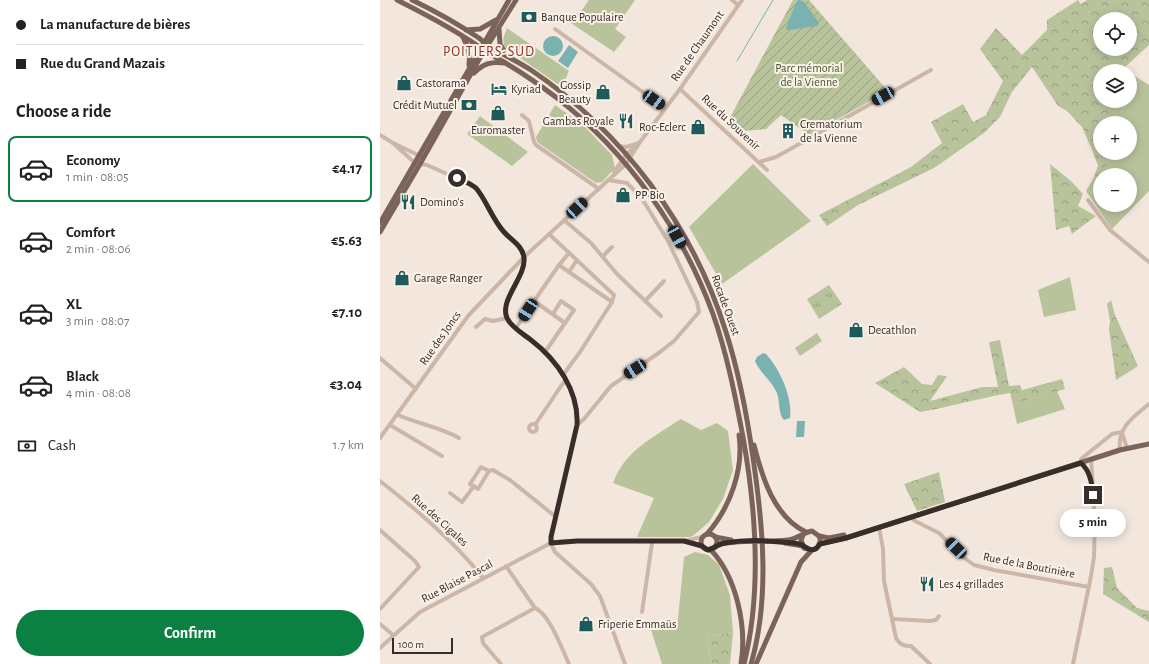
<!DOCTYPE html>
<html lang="en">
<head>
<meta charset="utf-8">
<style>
  body { margin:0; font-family:"Alegreya Sans",sans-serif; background:#f2f2f2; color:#222; height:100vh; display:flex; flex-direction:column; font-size:15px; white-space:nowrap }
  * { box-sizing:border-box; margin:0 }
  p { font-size:13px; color:#767676 }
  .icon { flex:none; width:22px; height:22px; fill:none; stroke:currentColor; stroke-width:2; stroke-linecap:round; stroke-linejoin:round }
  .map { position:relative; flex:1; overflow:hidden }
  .drawer { display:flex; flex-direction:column; background:#fff; width:380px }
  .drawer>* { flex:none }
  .hud { display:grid; align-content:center; height:88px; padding:0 16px; background:#fff }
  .tools { position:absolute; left:713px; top:12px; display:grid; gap:8px }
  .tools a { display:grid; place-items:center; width:44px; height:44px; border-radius:50%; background:#fff; box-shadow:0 2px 10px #0003; font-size:20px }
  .scale { position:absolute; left:12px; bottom:10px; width:61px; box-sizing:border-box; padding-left:4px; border:2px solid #382d28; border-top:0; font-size:11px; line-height:14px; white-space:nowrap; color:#382d28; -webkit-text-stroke:3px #faf2e9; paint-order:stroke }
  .end { position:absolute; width:18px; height:18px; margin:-9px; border:5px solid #382d28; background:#fff; box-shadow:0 0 0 2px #fff }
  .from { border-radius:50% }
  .bubble { position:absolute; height:28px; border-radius:14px; background:#fff; box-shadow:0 2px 10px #0003; font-size:13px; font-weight:600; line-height:28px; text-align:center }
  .car { position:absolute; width:12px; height:24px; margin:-12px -6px; border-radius:5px; box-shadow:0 0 3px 1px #0007; background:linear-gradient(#222 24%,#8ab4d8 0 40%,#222 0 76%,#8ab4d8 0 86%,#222 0) }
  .hud b { display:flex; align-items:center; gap:14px; height:38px; font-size:15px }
  .hud b+b { border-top:1px solid #e0e0e0 }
  .hud i { width:10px; height:10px; background:#222 }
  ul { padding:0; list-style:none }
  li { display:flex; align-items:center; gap:12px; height:66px; margin:0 8px 6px; padding:0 8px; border:2px solid transparent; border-radius:8px }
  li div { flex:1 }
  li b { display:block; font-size:15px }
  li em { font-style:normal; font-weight:600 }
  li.selected { border-color:#0b8043 }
  li>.icon { width:36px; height:36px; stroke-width:1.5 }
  h2 { padding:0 16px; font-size:18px; line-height:48px }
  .pay { display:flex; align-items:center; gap:10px; height:44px; padding:0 16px; font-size:15px }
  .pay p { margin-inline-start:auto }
  .button { display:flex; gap:8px; margin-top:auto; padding:8px 16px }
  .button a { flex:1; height:46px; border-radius:24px; background:#0b8043; color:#fff; font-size:16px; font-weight:600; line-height:46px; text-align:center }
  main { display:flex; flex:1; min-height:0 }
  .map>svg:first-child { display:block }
  .grass { fill:#b8c39c }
  .forest { fill:url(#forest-crowns); fill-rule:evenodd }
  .park { fill:url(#park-tufts) }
  .garden { fill:url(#garden-furrows) }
  .water { fill:#7ab1b1 }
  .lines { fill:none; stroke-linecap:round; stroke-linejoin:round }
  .stream { stroke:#7ab1b1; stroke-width:1 }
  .minor { stroke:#ccb6a8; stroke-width:4 }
  .major { stroke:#7b6359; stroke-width:5 }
  .route { stroke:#382d28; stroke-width:5 }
  .labels { text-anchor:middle; stroke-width:4; stroke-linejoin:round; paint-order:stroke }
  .poi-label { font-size:12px; fill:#382d28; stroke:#faf2e9; text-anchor:start }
  .street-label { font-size:12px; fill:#382d28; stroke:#faf2e9 }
  .park-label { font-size:12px; fill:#49572b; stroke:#faf2e9 }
  .quarter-label { font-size:14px; letter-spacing:1px; fill:#8a331f; stroke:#faf2e9 }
</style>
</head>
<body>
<main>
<section class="drawer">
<div class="hud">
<b><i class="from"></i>La manufacture de bières</b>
<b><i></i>Rue du Grand Mazais</b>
</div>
<h2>Choose a ride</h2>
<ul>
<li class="selected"><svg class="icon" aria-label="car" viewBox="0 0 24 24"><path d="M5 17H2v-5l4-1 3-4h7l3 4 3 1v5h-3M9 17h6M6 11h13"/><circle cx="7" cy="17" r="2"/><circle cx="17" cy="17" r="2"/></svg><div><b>Economy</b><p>1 min · 08:05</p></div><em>€4.17</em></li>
<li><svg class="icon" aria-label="car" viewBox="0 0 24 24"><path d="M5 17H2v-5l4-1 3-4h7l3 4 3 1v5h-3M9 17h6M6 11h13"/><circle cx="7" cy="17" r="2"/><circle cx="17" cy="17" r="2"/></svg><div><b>Comfort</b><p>2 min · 08:06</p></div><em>€5.63</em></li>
<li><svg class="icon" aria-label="car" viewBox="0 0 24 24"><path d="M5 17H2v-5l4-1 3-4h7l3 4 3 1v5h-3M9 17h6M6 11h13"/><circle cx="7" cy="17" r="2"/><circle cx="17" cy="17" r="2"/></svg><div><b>XL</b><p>3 min · 08:07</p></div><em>€7.10</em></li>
<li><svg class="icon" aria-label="car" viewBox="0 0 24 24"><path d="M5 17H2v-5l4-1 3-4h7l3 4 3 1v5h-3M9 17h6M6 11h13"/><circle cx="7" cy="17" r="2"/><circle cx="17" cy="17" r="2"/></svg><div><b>Black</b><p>4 min · 08:08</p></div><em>€3.04</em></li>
</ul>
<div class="pay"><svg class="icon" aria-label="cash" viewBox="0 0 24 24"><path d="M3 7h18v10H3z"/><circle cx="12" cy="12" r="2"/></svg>Cash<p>1.7 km</p></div>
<div class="button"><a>Confirm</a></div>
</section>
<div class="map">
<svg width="769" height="664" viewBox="0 0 769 664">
  <defs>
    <pattern id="forest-crowns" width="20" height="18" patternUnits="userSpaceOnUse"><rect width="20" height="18" fill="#b8c39c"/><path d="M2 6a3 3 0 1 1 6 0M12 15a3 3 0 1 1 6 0" fill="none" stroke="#979f7f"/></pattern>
    <pattern id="park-tufts" width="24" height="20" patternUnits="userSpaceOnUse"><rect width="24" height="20" fill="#b8c39c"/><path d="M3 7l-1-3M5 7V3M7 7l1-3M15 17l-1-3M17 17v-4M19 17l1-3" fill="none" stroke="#979f7f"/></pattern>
    <pattern id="garden-furrows" width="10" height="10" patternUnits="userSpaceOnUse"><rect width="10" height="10" fill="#b8c39c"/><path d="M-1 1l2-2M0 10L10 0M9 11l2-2" fill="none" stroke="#979f7f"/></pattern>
  </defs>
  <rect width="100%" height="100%" fill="#f3e7dd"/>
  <g class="grass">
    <polygon points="209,0 255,0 235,29 246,37 234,52 188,21 202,10"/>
    <path d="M127 28 189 71 182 87 126 48C121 41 124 36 127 28Z"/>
    <polygon points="761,80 769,85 769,191 732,229 706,191 711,193 720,184 720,205 750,205 750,175 727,175 728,162 738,153 750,153 750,123 735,123 748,101 750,101 750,98"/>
    <polygon points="175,105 203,125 232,155 235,168 222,182 216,183 157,142 156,137"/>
    <polygon points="100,116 148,152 132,166 87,134"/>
    <polygon points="373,164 431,221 342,284 309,227"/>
    <polygon points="690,277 696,310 664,317 658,290"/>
    <polygon points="437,333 442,341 420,356 415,348"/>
    <polygon points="677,391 685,409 637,424 633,405"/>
    <path d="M301 419 321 430 337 423 348 431 353 470 343 499 329 522 314 535 310 537H257L274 498 233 483C245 450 274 437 301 419Z"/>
    <polygon points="315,552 328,555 339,565 350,595 353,632 326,637 332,664 282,664 271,630 297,629 304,557"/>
  </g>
  <g class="forest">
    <path d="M698 0 701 4 707 0H769V45L743 69 746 71H720V101H748L735 123H720V153H738L728 162 727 175H720V184L710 194 706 191 713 179 718 166 713 152 702 127 687 111 678 106 652 67 632 92 620 117 604 133 554 168 478 205 447 226 439 215 531 167 562 143 551 122 583 104 593 122 606 115 623 81 600 49 616 28 642 55 667 30V20ZM720 19H750V49H720Z"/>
    <polygon points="750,73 761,80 750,98"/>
    <polygon points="670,164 691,181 703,194 698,206 716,216 692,234 689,226 676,230"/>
    <polygon points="731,300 735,315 758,366 736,380 729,329 730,321 727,304"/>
    <path d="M620 340 629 386 640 385 642 390 682 379 685 389 633 405 630 393C599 398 570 407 540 412L495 383 524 367 542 384 552 385 558 375 567 376 550 401 602 387H618L609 342Z"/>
    <polygon points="559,472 565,502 537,511 524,484"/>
    <polygon points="732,567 737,588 757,608 769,611 769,622 723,594 724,568"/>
    <polygon points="353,632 350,664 332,664 326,637"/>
  </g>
  <polygon class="park" points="449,285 462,304 439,319 427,299"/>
  <polygon class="garden" points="413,0 429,0 508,91 429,135 401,115 386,129 354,132 346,125"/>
  <g class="water">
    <polygon points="419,0 424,2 439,23 437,26 408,30 406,29 407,25 417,1"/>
    <circle cx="173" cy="46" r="10"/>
    <polygon points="189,45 198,52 188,68 178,61"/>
    <path d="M383 353 386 354C400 369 413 398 410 418L404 420C398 414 400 401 397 393 392 381 380 373 375 361L377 357Z"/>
    <polygon points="417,421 425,421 424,437 416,437"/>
  </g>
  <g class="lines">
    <polyline class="stream" points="357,61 393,0"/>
    <g class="minor">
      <polyline points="352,0 358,5"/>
      <polyline points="175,29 285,108"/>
      <polyline points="300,89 387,170"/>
      <polyline points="142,115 149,121 154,142 156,145 219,189"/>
      <polyline points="0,135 13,143 40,156"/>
      <path d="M13 143 35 163 47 165 94 186 98 191C107 205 115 222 126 234 133 241 143 247 144 258 146 277 119 301 127 318 131 327 143 334 151 340 177 360 199 391 197 425L171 537 172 546 175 552 211 584 220 596 245 664"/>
      <polyline points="239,146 246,147 256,144"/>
      <polyline points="379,162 396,157 551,70"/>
      <polyline points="234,172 247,154 258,143"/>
      <polyline points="708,200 730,230 769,262"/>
      <polyline points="184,220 211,243 237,274 281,316"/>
      <polyline points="223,256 232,247"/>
      <polyline points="179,265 189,253"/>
      <polyline points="189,272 197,260"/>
      <polyline points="154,301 179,265 232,302 234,295 169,234"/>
      <polyline points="265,301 284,281"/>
      <polyline points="173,314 181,301 194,310 185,323"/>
      <polyline points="96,327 105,319 113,321 127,318"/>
      <polyline points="136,328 154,301 185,323 165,352"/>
      <polyline points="0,358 36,389"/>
      <polyline points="183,375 200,352 232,302"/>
      <path d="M18 415C38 424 61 427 79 438"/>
      <circle cx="153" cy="428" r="4"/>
      <polyline points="10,425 62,456"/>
      <polyline points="155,425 181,386 186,380"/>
      <polyline points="197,425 204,419 231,386 280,352 294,341 319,312 317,302 288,241 261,197 247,183 228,180"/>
      <polyline points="742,433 747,448"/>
      <polyline points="0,438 88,316 144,257 246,164 260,142 300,89 362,0"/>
      <path d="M740 450C737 428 753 417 769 404"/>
      <polyline points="701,459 732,434 742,432"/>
      <polyline points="701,463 708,471 711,481"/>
      <polyline points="109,471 98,489 90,484 101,467 109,471 113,470 130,480 176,517"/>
      <path d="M0 481C36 509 75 542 103 578"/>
      <polyline points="70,493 82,502 94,486"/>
      <polyline points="530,517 535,521 559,533 583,557 594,565 614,570 709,587"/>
      <path d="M499 527 503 549 504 581 516 638C520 645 524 646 531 646L550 664"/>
      <polyline points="0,530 35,561 39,567 0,609"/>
      <polyline points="306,541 322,546"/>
      <path d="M126 566 155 608C169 613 183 651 189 664"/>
      <polyline points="262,612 272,543 271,541"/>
      <polyline points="513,619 550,621 556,620 559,616"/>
      <polyline points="0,624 13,635"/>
      <polyline points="0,648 40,612 167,545 176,542 189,541 304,541 322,537"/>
      <polyline points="121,664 103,643 102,637 155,608"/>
      <polyline points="693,664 711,576 714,557 715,520 711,459"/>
    </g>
    <g class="major">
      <path d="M17 0C47 15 78 31 105 51 112 56 120 59 127 64 144 74 161 86 177 98 248 153 302 230 333 314 347 354 355 395 363 437 376 510 382 592 364 664"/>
      <path d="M32 0C55 11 78 24 99 38 103 41 105 44 108 46 122 54 137 61 151 70 243 132 313 226 346 332 359 373 367 415 373 458 383 525 390 599 371 664"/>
      <polyline points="119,29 120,44 127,55"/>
      <polyline points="86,30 100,29 116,20"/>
      <path d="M83 37C87 46 91 54 89 65"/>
      <path d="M94 73C103 64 111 61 124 63"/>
      <polyline points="0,223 129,0"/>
      <polyline points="0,232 40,164 101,56 136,0"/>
      <path d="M374 445C382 477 394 517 426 532"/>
      <path d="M327 534C350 508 364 469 359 435"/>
      <circle cx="329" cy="542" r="8"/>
      <polyline points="439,536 449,538 464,535"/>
      <polyline points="335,537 351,540"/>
      <polyline points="405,543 423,546"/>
      <polyline points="439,544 466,538 740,450 769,444"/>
      <path d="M336 545C359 539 384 543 408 540 418 539 424 532 432 531L439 536C442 542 439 548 432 550L424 548 421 540 423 535"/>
      <path d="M330 549C357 577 367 627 361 664"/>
      <polyline points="376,664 421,562 432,550"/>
    </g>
  </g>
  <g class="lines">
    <path class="route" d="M77 178 90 184 96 188C107 201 112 219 124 232 131 240 143 246 144 258 146 277 119 300 127 318 131 327 143 334 151 340 177 360 199 391 197 425L171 537V543L197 541H304L322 546 328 550C334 549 337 544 345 543 362 540 382 540 400 542 407 543 416 542 422 545 429 549 434 554 440 544L466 538 701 463C710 471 712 483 713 495"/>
  </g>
  <defs>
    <symbol id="bank-bare" viewBox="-9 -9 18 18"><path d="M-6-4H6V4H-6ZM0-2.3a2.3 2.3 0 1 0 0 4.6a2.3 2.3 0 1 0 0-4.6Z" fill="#1c5a5b" stroke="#faf2e9" stroke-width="2.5" paint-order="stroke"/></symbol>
    <symbol id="shop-bare" viewBox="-9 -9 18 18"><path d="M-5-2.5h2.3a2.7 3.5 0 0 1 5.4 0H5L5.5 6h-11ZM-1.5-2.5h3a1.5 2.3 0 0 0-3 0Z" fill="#1c5a5b" stroke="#faf2e9" stroke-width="2.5" paint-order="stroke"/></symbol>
    <symbol id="hotel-bare" viewBox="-9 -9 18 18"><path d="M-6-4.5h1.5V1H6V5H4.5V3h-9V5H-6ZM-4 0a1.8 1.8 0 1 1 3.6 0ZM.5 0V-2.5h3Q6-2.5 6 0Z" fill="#1c5a5b" stroke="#faf2e9" stroke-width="2.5" paint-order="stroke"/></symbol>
    <symbol id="restaurant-bare" viewBox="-9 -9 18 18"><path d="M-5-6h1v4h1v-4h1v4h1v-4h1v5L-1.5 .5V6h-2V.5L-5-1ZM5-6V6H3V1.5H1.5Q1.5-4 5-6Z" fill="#1c5a5b" stroke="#faf2e9" stroke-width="2.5" paint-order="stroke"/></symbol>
    <symbol id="building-bare" viewBox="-9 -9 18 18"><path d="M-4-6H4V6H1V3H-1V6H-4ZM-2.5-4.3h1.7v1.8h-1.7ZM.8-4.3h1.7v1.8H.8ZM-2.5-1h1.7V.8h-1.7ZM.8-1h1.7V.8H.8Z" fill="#1c5a5b" stroke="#faf2e9" stroke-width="2.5" paint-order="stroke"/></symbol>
  </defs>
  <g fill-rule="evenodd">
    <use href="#bank-bare" x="138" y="6" width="22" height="22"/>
    <use href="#shop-bare" x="13" y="72" width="22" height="22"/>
    <use href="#hotel-bare" x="108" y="78" width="22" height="22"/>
    <use href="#shop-bare" x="212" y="81" width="22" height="22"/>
    <use href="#bank-bare" x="78" y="94" width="22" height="22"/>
    <use href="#shop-bare" x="107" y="102" width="22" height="22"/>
    <use href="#restaurant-bare" x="235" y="110" width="22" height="22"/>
    <use href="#shop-bare" x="307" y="116" width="22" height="22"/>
    <use href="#building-bare" x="397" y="120" width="22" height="22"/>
    <use href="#shop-bare" x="232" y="184" width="22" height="22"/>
    <use href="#restaurant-bare" x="17" y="191" width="22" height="22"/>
    <use href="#shop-bare" x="11" y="267" width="22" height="22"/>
    <use href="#shop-bare" x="465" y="319" width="22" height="22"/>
    <use href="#restaurant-bare" x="536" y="573" width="22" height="22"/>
    <use href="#shop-bare" x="195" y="613" width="22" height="22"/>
  </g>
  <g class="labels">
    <g class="poi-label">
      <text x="161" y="21">Banque Populaire</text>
      <text x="36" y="87">Castorama</text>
      <text x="211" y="89" text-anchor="end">Gossip<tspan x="211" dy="14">Beauty</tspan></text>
      <text x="131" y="93">Kyriad</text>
      <text x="77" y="109" text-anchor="end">Crédit Mutuel</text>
      <text x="234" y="125" text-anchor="end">Gambas Royale</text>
      <text x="420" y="128">Crematorium<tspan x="420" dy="14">de la Vienne</tspan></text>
      <text x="306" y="131" text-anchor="end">Roc-Eclerc</text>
      <text x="118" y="134" text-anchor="middle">Euromaster</text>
      <text x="255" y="199">PP Bio</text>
      <text x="40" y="206">Domino's</text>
      <text x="34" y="282">Garage Ranger</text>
      <text x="488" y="334">Decathlon</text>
      <text x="559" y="588">Les 4 grillades</text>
      <text x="218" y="628">Friperie Emmaüs</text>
    </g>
    <g class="street-label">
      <text transform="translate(317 46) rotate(-55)" y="4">Rue de Chaumont</text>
      <text transform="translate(351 122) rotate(43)" y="4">Rue du Souvenir</text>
      <text transform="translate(346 305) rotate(70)" y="4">Rocade Ouest</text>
      <text transform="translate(60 338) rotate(-55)" y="4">Rue des Joncs</text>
      <text transform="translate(60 520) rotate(42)" y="4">Rue des Cigales</text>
      <text transform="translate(649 565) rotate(11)" y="4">Rue de la Boutinière</text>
      <text transform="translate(77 581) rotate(-28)" y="4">Rue Blaise Pascal</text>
    </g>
    <g class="park-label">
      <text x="429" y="72">Parc mémorial<tspan x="429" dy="14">de la Vienne</tspan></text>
    </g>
    <g class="quarter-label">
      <text x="109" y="56">POITIERS-SUD</text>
    </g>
  </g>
</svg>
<div class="tools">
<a><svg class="icon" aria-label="locate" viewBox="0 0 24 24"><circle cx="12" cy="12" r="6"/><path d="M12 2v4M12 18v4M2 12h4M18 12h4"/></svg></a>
<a><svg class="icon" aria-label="layers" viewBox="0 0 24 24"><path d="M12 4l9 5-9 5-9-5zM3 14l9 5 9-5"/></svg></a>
<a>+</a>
<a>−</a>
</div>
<div class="scale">100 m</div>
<i class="end from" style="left:77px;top:178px"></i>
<i class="end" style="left:713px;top:495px"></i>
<div class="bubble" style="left:680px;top:509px;width:66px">5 min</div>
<i class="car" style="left:503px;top:96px;rotate:241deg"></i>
<i class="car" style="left:274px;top:100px;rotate:125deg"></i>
<i class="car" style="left:197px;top:208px;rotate:47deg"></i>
<i class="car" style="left:297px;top:237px;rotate:151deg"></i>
<i class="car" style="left:148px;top:310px;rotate:213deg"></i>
<i class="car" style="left:255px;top:369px;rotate:237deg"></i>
<i class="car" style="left:576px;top:548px;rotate:314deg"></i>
</div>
</main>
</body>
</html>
